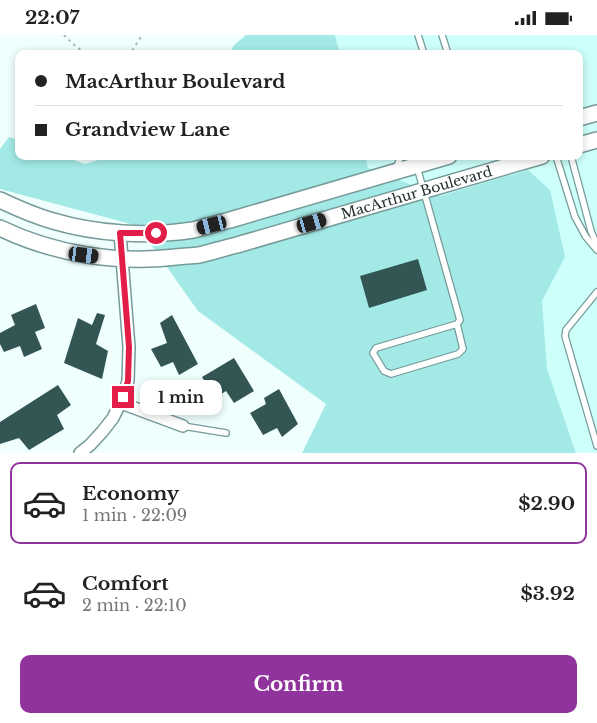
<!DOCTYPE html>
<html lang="en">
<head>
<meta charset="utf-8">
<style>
  body { margin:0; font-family:"Libre Baskerville",serif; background:#f2f2f2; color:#222; height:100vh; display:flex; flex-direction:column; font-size:19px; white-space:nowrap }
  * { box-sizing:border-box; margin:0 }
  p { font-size:16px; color:#767676 }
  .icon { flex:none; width:28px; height:28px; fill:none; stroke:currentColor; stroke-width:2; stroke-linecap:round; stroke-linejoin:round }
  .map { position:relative; height:418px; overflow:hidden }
  .side { display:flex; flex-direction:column; background:#fff; flex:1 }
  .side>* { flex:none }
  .guide { position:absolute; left:15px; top:15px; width:568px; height:110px; border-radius:10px; box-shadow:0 2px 8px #0003; display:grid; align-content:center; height:110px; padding:0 20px; background:#fff }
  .end { position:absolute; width:22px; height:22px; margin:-11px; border:6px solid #e11d48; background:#fff; box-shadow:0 0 0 2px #fff }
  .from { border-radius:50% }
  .bubble { position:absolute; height:35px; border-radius:10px; background:#fff; box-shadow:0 2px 8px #0003; font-size:16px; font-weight:700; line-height:35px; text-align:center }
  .car { position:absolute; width:15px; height:30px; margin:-15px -8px; border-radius:6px; box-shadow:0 0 4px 1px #0007; background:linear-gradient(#222 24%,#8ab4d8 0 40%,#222 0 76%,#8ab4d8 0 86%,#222 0) }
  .guide b { display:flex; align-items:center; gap:18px; height:48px; font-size:19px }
  .guide b+b { border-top:1px solid #e0e0e0 }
  .guide i { width:12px; height:12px; background:#222 }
  ul { padding:9px 0 0; list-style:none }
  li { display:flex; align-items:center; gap:15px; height:82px; margin:0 10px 8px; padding:0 10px; border:2px solid transparent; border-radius:10px }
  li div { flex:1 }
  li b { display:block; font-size:19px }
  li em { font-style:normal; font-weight:700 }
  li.on { border-color:#91339d }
  li>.icon { width:45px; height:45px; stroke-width:1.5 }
  .cta { display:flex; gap:10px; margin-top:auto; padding:10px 20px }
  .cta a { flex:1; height:58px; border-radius:10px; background:#91339d; color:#fff; font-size:20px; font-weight:700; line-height:58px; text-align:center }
  .status { display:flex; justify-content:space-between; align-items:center; height:35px; padding:0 25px; background:#fff; direction:ltr }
  .status svg { height:14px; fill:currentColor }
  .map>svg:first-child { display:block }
  .built { fill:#cdfffb }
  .green { fill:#a3eae6 }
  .building { fill:#335654 }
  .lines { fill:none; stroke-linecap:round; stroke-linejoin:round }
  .lane-casing { stroke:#769b99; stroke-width:8 }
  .street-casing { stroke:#769b99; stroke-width:14 }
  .secondary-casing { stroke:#769b99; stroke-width:18 }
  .path { stroke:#a6b6b4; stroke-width:2; stroke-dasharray:2.5 4; stroke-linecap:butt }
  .lane { stroke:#fff; stroke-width:5.5 }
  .street { stroke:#fff; stroke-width:11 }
  .secondary { stroke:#fff; stroke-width:15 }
  .route { stroke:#e11d48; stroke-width:6 }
  .labels { text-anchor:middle; stroke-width:5; stroke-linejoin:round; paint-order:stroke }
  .street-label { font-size:14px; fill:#21302f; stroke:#effffd }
</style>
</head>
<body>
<div class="status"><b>22:07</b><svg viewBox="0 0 49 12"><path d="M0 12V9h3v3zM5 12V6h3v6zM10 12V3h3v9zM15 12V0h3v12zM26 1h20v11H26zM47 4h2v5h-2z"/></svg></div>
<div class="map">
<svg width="597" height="418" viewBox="0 0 597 418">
  <rect width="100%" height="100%" fill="#effffd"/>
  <polygon class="built" points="335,0 597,0 597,418 576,418 547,334 542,266 565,222 528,136 440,161 367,133 365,121 579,121 579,19 340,19"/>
  <g class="green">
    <polygon points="246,0 335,0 340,19 229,19 234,10"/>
    <polygon points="9,102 19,105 19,121 62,121 85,129 111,121 365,121 368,133 440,161 528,135 550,155 565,222 542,266 547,334 576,418 302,418 326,369 198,276 138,191 0,154 0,114"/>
  </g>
  <g class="building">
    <polygon points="418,224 427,255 369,273 360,241"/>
    <polygon points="36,269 45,293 35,297 42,314 24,322 20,311 4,317 0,309 0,298 15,290 11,280"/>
    <polygon points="97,278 105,280 96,309 108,316 102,344 64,328 78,283 92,290"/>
    <polygon points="172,280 198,329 179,340 173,327 161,332 151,314 167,308 160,288"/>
    <polygon points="234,323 254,356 234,368 226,356 215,363 202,342"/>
    <polygon points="58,350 71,370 57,380 64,394 29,415 19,403 0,409 0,387"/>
    <polygon points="279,354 298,389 282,402 277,393 263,400 250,378 266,369 264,363"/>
  </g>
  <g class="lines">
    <defs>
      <g id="lane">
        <polyline points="418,0 424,19"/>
        <polyline points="442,0 448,19"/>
        <polyline points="556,121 575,182 586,202 597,215"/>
        <polyline points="571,121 591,196 597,210"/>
        <polyline points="417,132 460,285 457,289 376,313 373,318 384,336 391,339 458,319 463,314 457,289"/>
        <polyline points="395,136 401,121"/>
        <polyline points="597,257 566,295 565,301 597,411"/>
        <polyline points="183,391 226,398"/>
      </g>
      <g id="street">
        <polyline points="121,368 183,391"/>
        <polyline points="80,418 90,410 102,397 113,383 123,362 128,346 129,312 120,198"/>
      </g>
      <g id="secondary">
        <polyline points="579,83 597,78"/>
        <polyline points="579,110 597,105"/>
        <path d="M0 165C17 173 35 181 53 186 97 199 148 202 193 195 205 192 218 188 230 185L449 121"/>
        <path id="s1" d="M0 193C54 219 117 229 176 222 184 221 192 221 199 220 212 217 224 213 237 210L542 121"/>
      </g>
    </defs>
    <use href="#lane" class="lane-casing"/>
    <use href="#street" class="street-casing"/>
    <use href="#secondary" class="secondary-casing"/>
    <g class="path">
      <polyline points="64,0 73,9 86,19"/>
      <polyline points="127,19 132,16 142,0"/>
    </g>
    <use href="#lane" class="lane"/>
    <use href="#street" class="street"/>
    <use href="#secondary" class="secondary"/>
  </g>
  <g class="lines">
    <polyline class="route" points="123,362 128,346 129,312 120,198 156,198"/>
  </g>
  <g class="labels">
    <g class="street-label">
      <text dy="5" stroke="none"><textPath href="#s1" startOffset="430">MacArthur Boulevard</textPath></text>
    </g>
  </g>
</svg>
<i class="end from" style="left:156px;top:198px"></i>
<i class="end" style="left:123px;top:362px"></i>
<div class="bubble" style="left:140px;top:345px;width:82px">1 min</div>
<i class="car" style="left:312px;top:188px;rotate:74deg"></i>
<i class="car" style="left:212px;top:190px;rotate:256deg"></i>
<i class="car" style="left:84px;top:220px;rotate:97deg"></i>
<div class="guide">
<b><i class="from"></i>MacArthur Boulevard</b>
<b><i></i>Grandview Lane</b>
</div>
</div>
<section class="side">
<ul>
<li class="on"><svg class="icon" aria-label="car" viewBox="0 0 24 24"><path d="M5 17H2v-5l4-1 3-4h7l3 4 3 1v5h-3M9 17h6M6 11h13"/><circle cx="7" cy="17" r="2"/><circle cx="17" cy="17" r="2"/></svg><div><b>Economy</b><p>1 min · 22:09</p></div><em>$2.90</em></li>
<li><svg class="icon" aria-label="car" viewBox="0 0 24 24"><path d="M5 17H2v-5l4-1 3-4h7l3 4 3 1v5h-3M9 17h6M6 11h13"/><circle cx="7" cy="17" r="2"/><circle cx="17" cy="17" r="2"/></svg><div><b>Comfort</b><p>2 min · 22:10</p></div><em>$3.92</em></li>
</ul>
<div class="cta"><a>Confirm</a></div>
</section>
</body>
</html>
